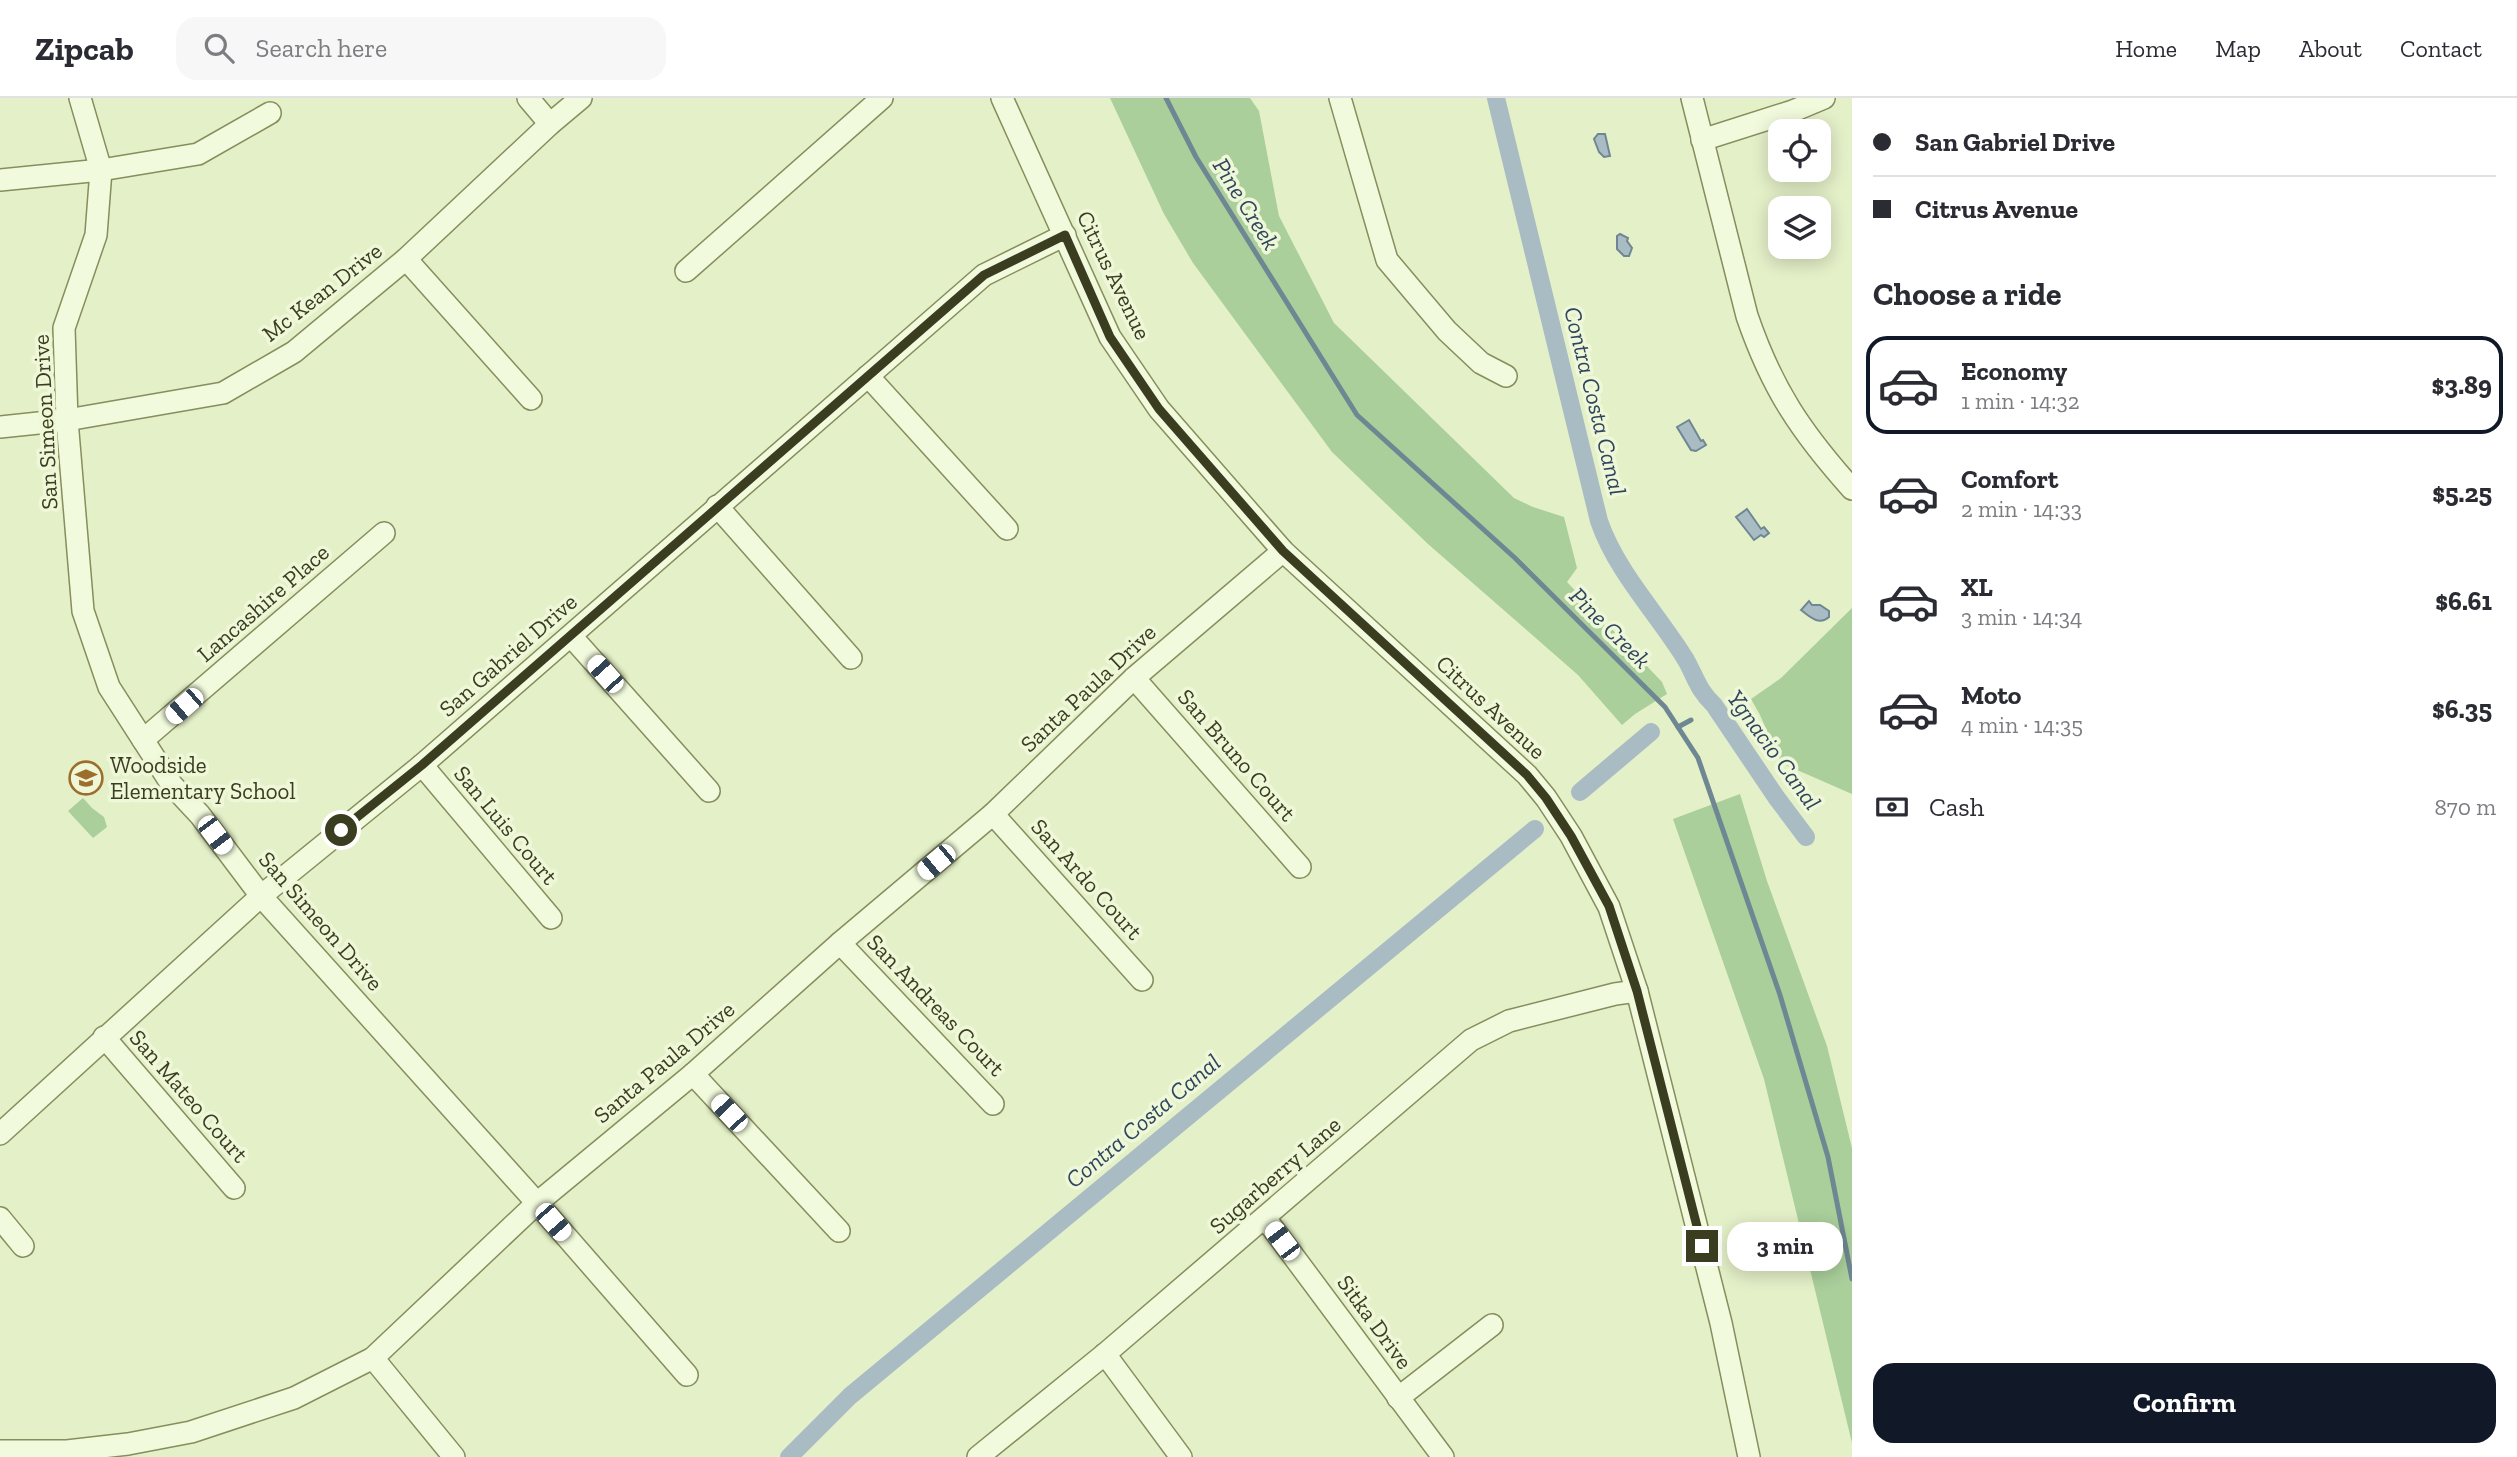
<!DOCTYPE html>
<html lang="en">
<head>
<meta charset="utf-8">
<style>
  body { margin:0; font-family:"Zilla Slab",serif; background:#f7f7f7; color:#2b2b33; height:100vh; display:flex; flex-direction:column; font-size:26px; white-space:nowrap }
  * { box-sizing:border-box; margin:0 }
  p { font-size:23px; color:#7c7c81 }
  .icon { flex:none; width:38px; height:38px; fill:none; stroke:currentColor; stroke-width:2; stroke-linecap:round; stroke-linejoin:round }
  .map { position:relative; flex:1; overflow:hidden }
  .drawer { display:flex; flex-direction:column; background:#fff; width:665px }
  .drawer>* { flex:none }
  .hud { display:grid; align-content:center; height:154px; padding:0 21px; background:#fff }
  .buttons { position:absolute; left:1768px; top:21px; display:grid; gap:14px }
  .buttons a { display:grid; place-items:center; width:63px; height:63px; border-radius:14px; background:#fff; box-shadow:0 4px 18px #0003; font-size:35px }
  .end { position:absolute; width:32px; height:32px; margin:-16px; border:9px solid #3b3d20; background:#fff; box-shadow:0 0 0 4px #fff }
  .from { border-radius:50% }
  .bubble { position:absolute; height:49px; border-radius:21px; background:#fff; box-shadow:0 4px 18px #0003; font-size:23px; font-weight:700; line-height:49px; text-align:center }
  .car { position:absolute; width:21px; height:42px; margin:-21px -10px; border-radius:9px; box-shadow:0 0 5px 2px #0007; background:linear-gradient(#fff 24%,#345 0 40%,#fff 0 76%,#345 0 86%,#fff 0) }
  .hud b { display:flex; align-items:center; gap:24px; height:66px; font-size:26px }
  .hud b+b { border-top:2px solid #e1e1e2 }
  .hud i { width:18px; height:18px; background:#2b2b33 }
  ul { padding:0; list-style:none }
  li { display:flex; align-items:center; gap:21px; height:98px; margin:0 14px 10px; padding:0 7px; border:4px solid transparent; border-radius:21px }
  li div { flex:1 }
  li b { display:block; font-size:26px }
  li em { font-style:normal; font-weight:700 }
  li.active { border-color:#111827 }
  li>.icon { width:63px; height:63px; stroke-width:1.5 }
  h2 { padding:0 21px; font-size:32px; line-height:84px }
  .pay { display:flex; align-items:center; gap:18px; height:77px; padding:0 21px; font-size:26px }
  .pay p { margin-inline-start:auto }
  .primary-button { display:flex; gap:14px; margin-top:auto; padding:14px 21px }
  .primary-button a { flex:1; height:80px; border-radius:21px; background:#111827; color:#fff; font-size:28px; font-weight:700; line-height:80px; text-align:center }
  header { display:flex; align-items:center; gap:42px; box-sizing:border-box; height:98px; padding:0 35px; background:#fff; border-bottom:2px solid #e1e1e2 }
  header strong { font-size:33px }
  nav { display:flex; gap:38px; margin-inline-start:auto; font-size:24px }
  .search { width:490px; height:63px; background:#f7f7f7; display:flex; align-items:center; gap:18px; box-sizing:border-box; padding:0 24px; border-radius:21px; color:#7c7c81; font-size:26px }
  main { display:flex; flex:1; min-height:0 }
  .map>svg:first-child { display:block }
  .green { fill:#aacf9b }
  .water { fill:#a9bcc4; stroke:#6f8793; stroke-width:2 }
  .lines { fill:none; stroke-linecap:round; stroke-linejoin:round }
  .stream { stroke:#6f8793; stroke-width:5 }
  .canal { stroke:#a9bcc4; stroke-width:18 }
  .minor-casing { stroke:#878d5c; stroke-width:24 }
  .minor { stroke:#f1fadc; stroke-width:21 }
  .route { stroke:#3b3d20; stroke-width:9 }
  .labels { text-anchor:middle; stroke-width:7; stroke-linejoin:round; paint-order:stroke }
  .street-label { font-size:23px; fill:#3b3d20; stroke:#eef7d8 }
  .poi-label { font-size:23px; fill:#3b3d20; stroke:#eef7d8; text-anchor:start }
  .water-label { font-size:24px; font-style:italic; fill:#2f455d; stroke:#eef7d8 }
</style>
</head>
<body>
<header>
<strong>Zipcab</strong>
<div class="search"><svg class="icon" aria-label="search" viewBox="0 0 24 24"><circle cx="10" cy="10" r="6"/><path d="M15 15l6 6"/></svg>Search here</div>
<nav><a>Home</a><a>Map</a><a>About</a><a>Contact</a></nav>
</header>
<main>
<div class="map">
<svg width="1852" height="1359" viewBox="0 0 1852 1359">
  <rect width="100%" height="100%" fill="#e4f0c8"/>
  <g class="green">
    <polygon points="1110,0 1250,0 1259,13 1279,118 1334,225 1514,400 1533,409 1564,419 1577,470 1567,484 1662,584 1667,596 1635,616 1622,627 1578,577 1428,446 1332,354 1193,165 1164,116"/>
    <polygon points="1852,510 1852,696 1781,665 1760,617 1751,601 1781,580"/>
    <polygon points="1740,696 1767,783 1827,948 1852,1050 1852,1345 1764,981 1673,721"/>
    <polygon points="83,700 92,710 104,719 107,729 93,740 68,713"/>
  </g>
  <g class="water">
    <polygon points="1598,36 1605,36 1610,58 1604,59 1599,54 1594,41"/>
    <polygon points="1620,136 1628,140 1627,143 1632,150 1629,158 1624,158 1617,151 1617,138"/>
    <polygon points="1689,322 1701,343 1703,342 1706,347 1696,353 1691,352 1677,329"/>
    <polygon points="1747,411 1761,431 1764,429 1769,435 1764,439 1761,437 1754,442 1736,419"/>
    <path d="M1809 503 1812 507H1820L1829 513V519C1819 528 1810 519 1801 512Z"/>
  </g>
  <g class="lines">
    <g class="stream">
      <polyline points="1166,0 1196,59 1357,317 1515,460 1665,609 1698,660 1780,897 1828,1059 1852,1181"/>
      <polyline points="1678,629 1691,622"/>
    </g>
    <g class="canal">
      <path d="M1496 0 1599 423C1617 475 1658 516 1686 562 1696 580 1698 592 1714 607L1776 699 1806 739"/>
      <polyline points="1580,694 1651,634"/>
      <polyline points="789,1359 850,1298 1535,731"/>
    </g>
    <defs>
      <g id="minor">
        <polyline points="80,0 101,72 96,137 64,230 67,322 83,513 109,589 172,687 200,717 261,798 537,1105 687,1277"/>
        <polyline points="528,0 550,26"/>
        <polyline points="1002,0 1110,239 1159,311 1283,453 1527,677 1546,700 1571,738 1609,809 1637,893 1721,1225 1749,1359"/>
        <polyline points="1340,0 1387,162 1447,233 1481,265 1506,278"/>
        <path d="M1692 0 1747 218C1772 291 1801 334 1852 391"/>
        <polyline points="1702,42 1793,13 1824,0"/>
        <polyline points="0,82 101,72 198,56 270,15"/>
        <polyline points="406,161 531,301"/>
        <polyline points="686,173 882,0"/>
        <polyline points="868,278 1007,431"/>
        <polyline points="0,329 67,322 223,295 294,254 406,161 550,26 581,0"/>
        <polyline points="717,408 851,560"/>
        <polyline points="571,538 709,693"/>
        <polyline points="1134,580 1300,769"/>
        <polyline points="143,642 384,435"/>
        <polyline points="422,667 551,820"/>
        <polyline points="993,716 1142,882"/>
        <polyline points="840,845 993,1006"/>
        <polyline points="104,939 234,1090"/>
        <polyline points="693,976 839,1133"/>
        <polyline points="0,1036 261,798 422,667 984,177 1065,137"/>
        <polyline points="0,1120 23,1148"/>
        <polyline points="1265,1120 1443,1359"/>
        <polyline points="1105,1256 1181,1359"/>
        <polyline points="373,1260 454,1359"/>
        <polyline points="1398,1300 1492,1227"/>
        <polyline points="0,1353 67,1353 128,1346 191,1334 294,1300 373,1260 537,1105 693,976 840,845 993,716 1134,580 1283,453"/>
        <polyline points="978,1359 1105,1256 1471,942 1509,923 1615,896 1637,893"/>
      </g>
    </defs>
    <use href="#minor" class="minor-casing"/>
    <use href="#minor" class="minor"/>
  </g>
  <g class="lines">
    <polyline class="route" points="341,732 422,667 984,177 1065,137 1110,239 1159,311 1283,453 1527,677 1546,700 1571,738 1609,808 1637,893 1702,1148"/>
  </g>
  <defs>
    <symbol id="school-ring" viewBox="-11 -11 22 22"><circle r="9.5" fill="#eef7d8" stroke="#9d6e2b" stroke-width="1.5"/><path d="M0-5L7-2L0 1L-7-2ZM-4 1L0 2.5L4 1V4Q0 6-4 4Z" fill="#9d6e2b"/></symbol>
  </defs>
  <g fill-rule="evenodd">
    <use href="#school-ring" x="67" y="661" width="38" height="38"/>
  </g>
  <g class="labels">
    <g class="street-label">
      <text transform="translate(1114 177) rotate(64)" y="8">Citrus Avenue</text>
      <text transform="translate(322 194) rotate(-38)" y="8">Mc Kean Drive</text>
      <text transform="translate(45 324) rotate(-93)" y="8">San Simeon Drive</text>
      <text transform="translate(263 505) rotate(-41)" y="8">Lancashire Place</text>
      <text transform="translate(508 557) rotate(-41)" y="8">San Gabriel Drive</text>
      <text transform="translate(1088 590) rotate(-43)" y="8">Santa Paula Drive</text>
      <text transform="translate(1491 609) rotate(43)" y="8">Citrus Avenue</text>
      <text transform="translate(1237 657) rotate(49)" y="8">San Bruno Court</text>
      <text transform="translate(506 727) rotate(50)" y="8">San Luis Court</text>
      <text transform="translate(1087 781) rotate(48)" y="8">San Ardo Court</text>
      <text transform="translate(321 823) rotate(49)" y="8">San Simeon Drive</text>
      <text transform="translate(936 907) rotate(46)" y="8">San Andreas Court</text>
      <text transform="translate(664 964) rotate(-40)" y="8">Santa Paula Drive</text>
      <text transform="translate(189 998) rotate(49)" y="8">San Mateo Court</text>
      <text transform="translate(1275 1077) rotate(-41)" y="8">Sugarberry Lane</text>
      <text transform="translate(1375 1224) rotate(54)" y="8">Sitka Drive</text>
    </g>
    <g class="poi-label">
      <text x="110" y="675">Woodside<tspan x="110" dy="26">Elementary School</tspan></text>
    </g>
    <g class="water-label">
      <text transform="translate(1246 106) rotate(58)" y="8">Pine Creek</text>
      <text transform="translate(1595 303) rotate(76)" y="8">Contra Costa Canal</text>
      <text transform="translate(1610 530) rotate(45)" y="8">Pine Creek</text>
      <text transform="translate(1774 652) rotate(54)" y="8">Ygnacio Canal</text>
      <text transform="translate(1143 1023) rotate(-40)" y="8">Contra Costa Canal</text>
    </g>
  </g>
</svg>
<div class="buttons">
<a><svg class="icon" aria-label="locate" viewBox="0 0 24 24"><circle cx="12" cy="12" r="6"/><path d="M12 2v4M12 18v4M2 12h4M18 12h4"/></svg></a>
<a><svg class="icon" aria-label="layers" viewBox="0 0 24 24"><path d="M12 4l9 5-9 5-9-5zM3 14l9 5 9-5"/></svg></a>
</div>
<i class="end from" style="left:341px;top:732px"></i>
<i class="end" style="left:1702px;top:1148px"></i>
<div class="bubble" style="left:1727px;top:1124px;width:116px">3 min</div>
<i class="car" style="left:605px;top:576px;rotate:318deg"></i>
<i class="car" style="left:184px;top:608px;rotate:229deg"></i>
<i class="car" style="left:215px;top:737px;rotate:143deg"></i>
<i class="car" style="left:936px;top:764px;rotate:230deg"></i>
<i class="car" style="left:729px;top:1015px;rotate:317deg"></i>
<i class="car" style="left:553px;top:1124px;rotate:139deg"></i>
<i class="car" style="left:1282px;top:1143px;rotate:323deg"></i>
</div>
<section class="drawer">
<div class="hud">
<b><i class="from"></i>San Gabriel Drive</b>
<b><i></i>Citrus Avenue</b>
</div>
<h2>Choose a ride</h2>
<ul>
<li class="active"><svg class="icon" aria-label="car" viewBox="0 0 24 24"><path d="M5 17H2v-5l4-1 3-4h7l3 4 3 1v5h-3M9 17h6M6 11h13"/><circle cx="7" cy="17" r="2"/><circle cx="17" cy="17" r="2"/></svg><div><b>Economy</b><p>1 min · 14:32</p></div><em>$3.89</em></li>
<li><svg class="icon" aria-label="car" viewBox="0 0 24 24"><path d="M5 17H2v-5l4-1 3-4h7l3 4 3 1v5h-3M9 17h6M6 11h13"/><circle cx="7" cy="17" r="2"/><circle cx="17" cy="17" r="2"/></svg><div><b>Comfort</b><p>2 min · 14:33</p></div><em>$5.25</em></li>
<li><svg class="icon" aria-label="car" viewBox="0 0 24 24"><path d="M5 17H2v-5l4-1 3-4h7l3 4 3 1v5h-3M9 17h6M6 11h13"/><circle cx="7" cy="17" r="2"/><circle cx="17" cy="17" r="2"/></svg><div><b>XL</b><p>3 min · 14:34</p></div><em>$6.61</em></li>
<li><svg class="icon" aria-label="car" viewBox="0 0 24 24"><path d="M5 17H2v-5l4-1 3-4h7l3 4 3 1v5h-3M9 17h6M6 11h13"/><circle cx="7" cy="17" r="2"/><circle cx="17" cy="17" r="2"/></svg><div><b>Moto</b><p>4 min · 14:35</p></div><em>$6.35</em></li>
</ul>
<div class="pay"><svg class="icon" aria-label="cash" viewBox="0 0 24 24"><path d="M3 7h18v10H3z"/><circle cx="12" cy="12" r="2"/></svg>Cash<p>870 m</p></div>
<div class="primary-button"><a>Confirm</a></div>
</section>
</main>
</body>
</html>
